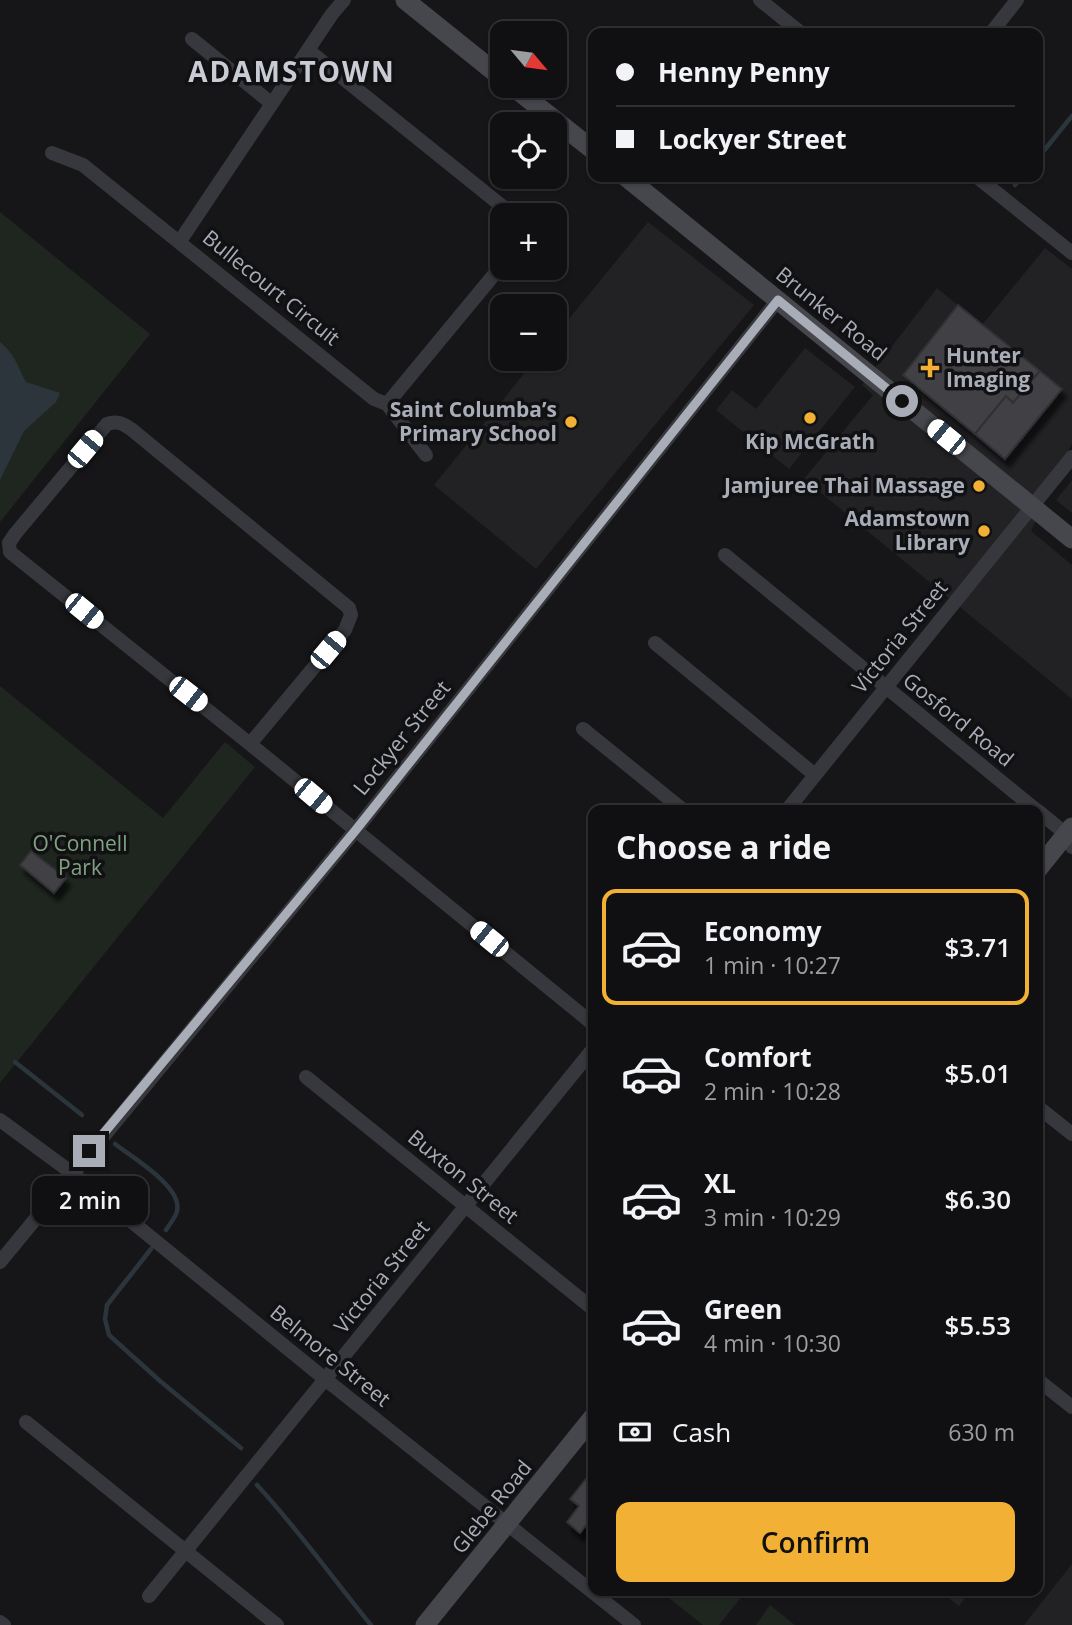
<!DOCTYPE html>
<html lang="en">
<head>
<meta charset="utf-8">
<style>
  body { margin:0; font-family:"Open Sans",sans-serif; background:#19191b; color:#f1f3f6; height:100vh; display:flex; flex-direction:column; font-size:26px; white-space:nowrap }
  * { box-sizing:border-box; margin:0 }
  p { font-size:23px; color:#9c9d9f }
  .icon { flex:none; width:38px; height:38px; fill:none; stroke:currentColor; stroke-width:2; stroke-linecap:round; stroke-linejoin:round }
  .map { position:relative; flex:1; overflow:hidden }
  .sheet { position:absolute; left:588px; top:805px; width:455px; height:791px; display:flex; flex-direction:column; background:#101012; border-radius:14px; box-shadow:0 2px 5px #0004,0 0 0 2px #303032 }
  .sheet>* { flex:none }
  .guide { position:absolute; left:588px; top:28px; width:455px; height:154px; border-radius:14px; box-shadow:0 2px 5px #0004,0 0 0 2px #303032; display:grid; align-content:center; height:154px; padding:0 28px; background:#101012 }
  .needle { width:46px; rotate:119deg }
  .tools { position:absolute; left:490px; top:21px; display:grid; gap:14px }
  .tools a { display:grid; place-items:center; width:77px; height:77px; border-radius:14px; background:#101012; box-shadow:0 2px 5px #0004,0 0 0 2px #303032; font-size:35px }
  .end { position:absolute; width:32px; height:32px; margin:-16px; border:9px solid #a8adb8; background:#111; box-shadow:0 0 0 4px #111 }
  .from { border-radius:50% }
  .bubble { position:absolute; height:49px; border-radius:14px; background:#101012; box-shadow:0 2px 5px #0004,0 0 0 2px #303032; font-size:23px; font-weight:600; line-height:49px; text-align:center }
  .car { position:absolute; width:21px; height:42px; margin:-21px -10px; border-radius:9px; box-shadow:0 0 5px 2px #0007; background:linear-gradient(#fff 24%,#345 0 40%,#fff 0 76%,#345 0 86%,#fff 0) }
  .guide b { display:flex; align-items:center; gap:24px; height:66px; font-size:26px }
  .guide b+b { border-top:2px solid #303032 }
  .guide i { width:18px; height:18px; background:#f1f3f6 }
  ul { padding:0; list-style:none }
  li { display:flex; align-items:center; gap:21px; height:116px; margin:0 14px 10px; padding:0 14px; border:4px solid transparent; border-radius:14px }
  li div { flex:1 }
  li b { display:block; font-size:26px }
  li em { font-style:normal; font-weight:600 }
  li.on { border-color:#f2b134 }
  li>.icon { width:63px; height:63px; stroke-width:1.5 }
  h2 { padding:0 28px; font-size:32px; line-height:84px }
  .pay { display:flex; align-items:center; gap:18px; height:77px; padding:0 28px; font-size:26px }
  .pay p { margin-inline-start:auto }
  .button { display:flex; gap:14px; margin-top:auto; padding:14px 28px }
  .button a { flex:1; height:80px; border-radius:14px; background:#f2b134; color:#111; font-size:28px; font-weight:600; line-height:80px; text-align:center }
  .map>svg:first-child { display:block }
  .built { fill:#222225 }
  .green { fill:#1e261f }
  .water { fill:#2c353c }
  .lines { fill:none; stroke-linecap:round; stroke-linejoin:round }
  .stream { stroke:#2c353c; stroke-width:4.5 }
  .building { fill:#404145; stroke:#303034; stroke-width:2; filter:url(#shadow) }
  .minor { stroke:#37383d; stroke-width:14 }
  .secondary { stroke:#45474d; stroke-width:19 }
  .route { stroke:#a8adb8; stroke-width:9 }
  .poi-dot { fill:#f2b134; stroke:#111113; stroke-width:2.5 }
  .labels { text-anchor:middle; stroke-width:7; stroke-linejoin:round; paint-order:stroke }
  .street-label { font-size:21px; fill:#a8adb8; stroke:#111113 }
  .poi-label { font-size:21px; font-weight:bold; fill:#a8adb8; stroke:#111113; text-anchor:end }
  .park-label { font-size:21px; fill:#7fa381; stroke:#111113 }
  .district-label { font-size:28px; font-weight:bold; letter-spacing:2px; fill:#c9ccd4; stroke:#111113 }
</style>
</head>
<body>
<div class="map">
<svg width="1072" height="1625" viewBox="0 0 1072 1625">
  <defs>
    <filter id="shadow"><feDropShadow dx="4.5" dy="8" stdDeviation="2" flood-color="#0009"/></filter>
  </defs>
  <rect width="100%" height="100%" fill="#161618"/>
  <g class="built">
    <polygon points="648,222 754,305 536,569 434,485 536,359 555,359 555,336"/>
    <polygon points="1045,248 1072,269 1072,443 1031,531 1072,565 1072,699 804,479 873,395 862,385 937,288 982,325"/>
    <polygon points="805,348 855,387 789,469 716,410 732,390 756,409"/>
    <polygon points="1072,480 1072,513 1056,500"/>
    <polygon points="1072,1564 1072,1625 1024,1625"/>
  </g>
  <g class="green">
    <polygon points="0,212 150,334 0,522"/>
    <polygon points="0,686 163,818 225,742 255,767 0,1083"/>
    <polygon points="660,1591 746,1591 719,1625 703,1625"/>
    <polygon points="940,1591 970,1591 959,1606"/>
    <polygon points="770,1605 795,1625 756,1625"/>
  </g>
  <path class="water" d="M0 342C17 357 16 364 26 382L60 393 56 402 24 431 0 480Z"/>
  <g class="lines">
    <g class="stream">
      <polyline points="1038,158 1072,116"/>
      <polyline points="1015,185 1022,177"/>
      <polyline points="15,1062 82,1115"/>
      <path d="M115 1144C132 1157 183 1187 177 1211 176 1217 169 1225 166 1230"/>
      <polyline points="151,1249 107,1305 105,1319 109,1335 160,1381 241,1448"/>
      <path d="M257 1485C298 1529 333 1579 371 1625"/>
    </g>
  </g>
  <g class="building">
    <polygon points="958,305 1040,371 1013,403 1006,396 975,434 903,375"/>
    <polygon points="1040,371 1062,389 1005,459 975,434 1006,396 1013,403"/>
    <polygon points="31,851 66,878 54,893 20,865"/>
    <polygon points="593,1470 593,1516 580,1533 567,1522 579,1506 570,1499"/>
  </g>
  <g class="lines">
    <g class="minor">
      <polyline points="760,0 801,33"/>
      <polyline points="991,33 1017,0"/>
      <polyline points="192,39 271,103"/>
      <polyline points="308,50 513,215"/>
      <polyline points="52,153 83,165 374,399 387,404 502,265"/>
      <polyline points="977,177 1072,253"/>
      <polyline points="180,241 332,14 344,0"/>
      <polyline points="387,404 426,455"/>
      <polyline points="725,555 1036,810"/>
      <polyline points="655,643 815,775"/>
      <polyline points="583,729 683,810"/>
      <path d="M250 744 345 630 351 615 349 608 131 429C123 424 117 420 107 424L15 534 9 543 10 552 250 744 593 1024"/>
      <polyline points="787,810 1072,457"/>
      <polyline points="1038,811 1066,834 1072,847"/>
      <polyline points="306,1077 593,1309"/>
      <polyline points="1038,1107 1072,1134"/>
      <polyline points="0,1120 72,1173 325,1379 634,1625"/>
      <polyline points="0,1262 355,831 778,300"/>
      <polyline points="1038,1380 1072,1407"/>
      <polyline points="26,1422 277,1625"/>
      <polyline points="149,1596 593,1049"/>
      <polyline points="0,1622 4,1625"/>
    </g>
    <g class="secondary">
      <polyline points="405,0 502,78"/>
      <polyline points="512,86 593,150"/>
      <polyline points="626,177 1072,539"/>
      <polyline points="1038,869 1072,827"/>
      <polyline points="425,1625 593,1417"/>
    </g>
  </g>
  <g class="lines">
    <polyline class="route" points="89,1151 355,831 778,300 902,401"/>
  </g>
  <g class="poi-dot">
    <path d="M926.5 357.5h7v7h7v7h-7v7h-7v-7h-7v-7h7z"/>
    <circle cx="810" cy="418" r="7"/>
    <circle cx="571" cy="422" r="7"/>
    <circle cx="979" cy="486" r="7"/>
    <circle cx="984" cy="531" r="7"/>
  </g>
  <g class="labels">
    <g class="street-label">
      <text transform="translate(271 288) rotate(39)" y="7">Bullecourt Circuit</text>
      <text transform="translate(831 314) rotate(39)" y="7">Brunker Road</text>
      <text transform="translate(900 637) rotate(-51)" y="7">Victoria Street</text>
      <text transform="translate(958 720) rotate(39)" y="7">Gosford Road</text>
      <text transform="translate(402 738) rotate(-51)" y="7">Lockyer Street</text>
      <text transform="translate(463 1177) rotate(39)" y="7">Buxton Street</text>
      <text transform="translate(382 1277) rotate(-51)" y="7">Victoria Street</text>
      <text transform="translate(330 1356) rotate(39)" y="7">Belmore Street</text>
      <text transform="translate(492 1507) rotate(-51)" y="7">Glebe Road</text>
    </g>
    <g class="poi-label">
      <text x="946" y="363" text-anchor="start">Hunter<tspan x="946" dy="24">Imaging</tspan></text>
      <text x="557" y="417">Saint Columba’s<tspan x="557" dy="24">Primary School</tspan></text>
      <text x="810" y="449" text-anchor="middle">Kip McGrath</text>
      <text x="965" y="493">Jamjuree Thai Massage</text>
      <text x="970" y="526">Adamstown<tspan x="970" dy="24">Library</tspan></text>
    </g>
    <g class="park-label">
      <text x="80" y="851">O'Connell<tspan x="80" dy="24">Park</tspan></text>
    </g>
    <g class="district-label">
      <text x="292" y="82">ADAMSTOWN</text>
    </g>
  </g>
</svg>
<div class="tools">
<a><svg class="needle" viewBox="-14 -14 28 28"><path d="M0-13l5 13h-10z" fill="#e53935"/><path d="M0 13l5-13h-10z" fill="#9c9d9f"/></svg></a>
<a><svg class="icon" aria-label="locate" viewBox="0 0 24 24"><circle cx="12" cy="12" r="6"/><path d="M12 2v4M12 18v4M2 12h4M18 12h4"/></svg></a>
<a>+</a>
<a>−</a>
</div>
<i class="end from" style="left:902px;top:401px"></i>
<i class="end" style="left:89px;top:1151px"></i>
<div class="bubble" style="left:32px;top:1176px;width:116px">2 min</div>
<i class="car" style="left:946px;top:437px;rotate:309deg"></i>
<i class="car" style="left:85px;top:449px;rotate:40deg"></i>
<i class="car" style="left:84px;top:611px;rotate:129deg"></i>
<i class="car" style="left:328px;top:650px;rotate:40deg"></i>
<i class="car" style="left:188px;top:694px;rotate:128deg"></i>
<i class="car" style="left:313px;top:796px;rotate:130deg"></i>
<i class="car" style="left:489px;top:939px;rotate:309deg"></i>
<div class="guide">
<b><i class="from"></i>Henny Penny</b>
<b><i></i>Lockyer Street</b>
</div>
<section class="sheet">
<h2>Choose a ride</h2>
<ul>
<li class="on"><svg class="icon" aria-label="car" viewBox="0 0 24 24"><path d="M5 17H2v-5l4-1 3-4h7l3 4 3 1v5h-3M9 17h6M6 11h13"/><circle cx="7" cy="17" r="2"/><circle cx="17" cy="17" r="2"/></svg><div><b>Economy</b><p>1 min · 10:27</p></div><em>$3.71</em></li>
<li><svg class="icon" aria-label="car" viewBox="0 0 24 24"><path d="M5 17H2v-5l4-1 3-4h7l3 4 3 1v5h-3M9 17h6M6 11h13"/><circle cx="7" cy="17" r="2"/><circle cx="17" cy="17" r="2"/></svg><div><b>Comfort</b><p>2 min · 10:28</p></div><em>$5.01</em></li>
<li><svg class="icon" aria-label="car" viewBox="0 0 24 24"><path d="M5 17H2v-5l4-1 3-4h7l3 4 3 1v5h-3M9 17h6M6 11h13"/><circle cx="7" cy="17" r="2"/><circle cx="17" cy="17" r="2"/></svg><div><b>XL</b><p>3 min · 10:29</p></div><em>$6.30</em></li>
<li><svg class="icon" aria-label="car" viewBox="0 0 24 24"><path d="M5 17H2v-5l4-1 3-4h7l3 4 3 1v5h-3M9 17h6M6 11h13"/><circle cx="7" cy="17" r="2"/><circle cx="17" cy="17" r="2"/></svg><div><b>Green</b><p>4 min · 10:30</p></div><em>$5.53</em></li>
</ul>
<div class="pay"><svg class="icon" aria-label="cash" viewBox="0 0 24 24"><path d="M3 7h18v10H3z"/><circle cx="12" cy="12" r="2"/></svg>Cash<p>630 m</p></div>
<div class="button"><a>Confirm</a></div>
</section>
</div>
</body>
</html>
